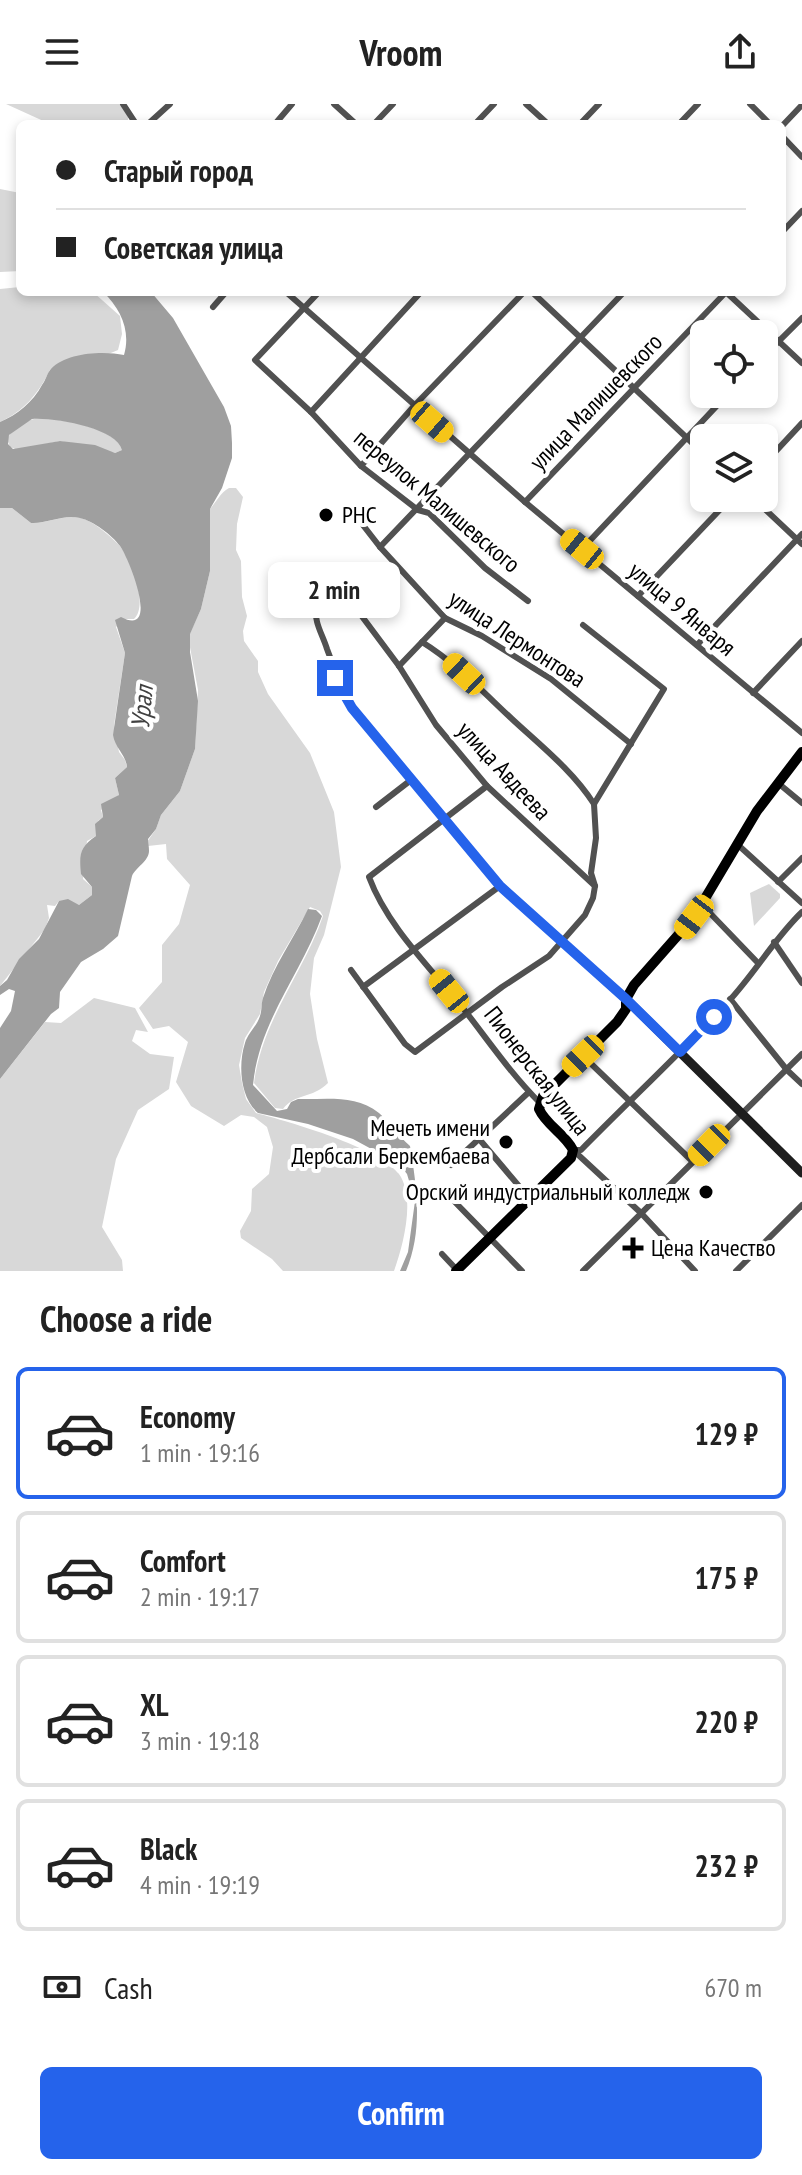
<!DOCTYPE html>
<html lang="en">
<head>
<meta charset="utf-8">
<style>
  body { margin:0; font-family:"PT Sans Narrow",sans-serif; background:#f2f2f2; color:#222; height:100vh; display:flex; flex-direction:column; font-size:30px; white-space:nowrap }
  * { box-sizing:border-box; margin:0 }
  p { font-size:26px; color:#767676 }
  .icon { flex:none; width:44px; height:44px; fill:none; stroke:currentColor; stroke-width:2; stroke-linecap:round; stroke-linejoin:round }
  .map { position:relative; height:1167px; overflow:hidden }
  .side { display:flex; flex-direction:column; background:#fff; flex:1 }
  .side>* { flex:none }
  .banner { position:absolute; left:16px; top:16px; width:770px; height:176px; border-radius:12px; box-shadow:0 4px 12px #0003; display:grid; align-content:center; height:176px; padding:0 40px; background:#fff }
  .tools { position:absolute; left:690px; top:216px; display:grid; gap:16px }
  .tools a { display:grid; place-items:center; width:88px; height:88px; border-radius:12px; background:#fff; box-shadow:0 4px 12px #0003; font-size:40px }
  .end { position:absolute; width:36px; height:36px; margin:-18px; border:10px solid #2563eb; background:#fff; box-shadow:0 0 0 4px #fff }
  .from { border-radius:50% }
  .bubble { position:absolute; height:56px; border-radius:12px; background:#fff; box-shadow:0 4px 12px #0003; font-size:26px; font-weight:700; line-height:56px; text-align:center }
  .car { position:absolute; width:24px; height:48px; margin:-24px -12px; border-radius:10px; box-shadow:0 0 6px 2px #0007; background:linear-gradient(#f5c518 24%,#345 0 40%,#f5c518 0 76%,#345 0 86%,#f5c518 0) }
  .banner b { display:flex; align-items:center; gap:28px; height:76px; font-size:30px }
  .banner b+b { border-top:2px solid #e0e0e0 }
  .banner i { width:20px; height:20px; background:#222 }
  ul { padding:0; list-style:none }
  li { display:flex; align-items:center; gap:24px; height:132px; margin:0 16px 12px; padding:0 24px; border:4px solid #e0e0e0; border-radius:12px }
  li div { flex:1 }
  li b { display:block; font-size:30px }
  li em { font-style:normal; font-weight:700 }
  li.active { border-color:#2563eb }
  li>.icon { width:72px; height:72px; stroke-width:1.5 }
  h2 { padding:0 40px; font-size:36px; line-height:96px }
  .pay { display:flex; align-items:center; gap:20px; height:88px; padding:0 40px; font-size:30px }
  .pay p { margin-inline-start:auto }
  .primary-button { display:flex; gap:16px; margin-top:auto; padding:16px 40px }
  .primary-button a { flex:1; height:92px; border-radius:12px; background:#2563eb; color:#fff; font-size:32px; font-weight:700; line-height:92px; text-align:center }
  header { display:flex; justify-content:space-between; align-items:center; height:104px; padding:0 40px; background:#fff; font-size:36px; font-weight:700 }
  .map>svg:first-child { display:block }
  .green { fill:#d8d8d8 }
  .water { fill:#9f9f9f; fill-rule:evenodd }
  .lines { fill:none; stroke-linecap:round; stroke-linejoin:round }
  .street { stroke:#515151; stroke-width:6 }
  .secondary { stroke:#1e1e1e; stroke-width:9 }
  .primary { stroke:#000; stroke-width:10 }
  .route { stroke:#2563eb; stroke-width:10 }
  .poi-dot { fill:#000; stroke:#fff; stroke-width:3 }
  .labels { text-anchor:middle; stroke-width:8; stroke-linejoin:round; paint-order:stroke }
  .street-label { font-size:24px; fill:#000; stroke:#fff }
  .poi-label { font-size:24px; fill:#000; stroke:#fff; text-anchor:start }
  .water-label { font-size:26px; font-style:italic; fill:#404040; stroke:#fff }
</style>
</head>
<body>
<header><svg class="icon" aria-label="menu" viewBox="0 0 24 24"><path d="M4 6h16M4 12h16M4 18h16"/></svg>Vroom<svg class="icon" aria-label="share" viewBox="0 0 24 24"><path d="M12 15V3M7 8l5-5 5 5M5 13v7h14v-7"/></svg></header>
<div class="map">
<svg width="802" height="1167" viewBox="0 0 802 1167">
  <rect width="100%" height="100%" fill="#fff"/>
  <g class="green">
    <polygon points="6,0 120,0 128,13 128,20 50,20"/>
    <polygon points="0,85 20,89 20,167 0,168"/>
    <path d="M20 183V188H93L120 212 122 230 118 246 106 251H90L50 266C38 290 24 307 0 318V185Z"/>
    <path d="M40 314C66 316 106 322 123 343L122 346 115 349 60 337 18 346 10 343 7 335C13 323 27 315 40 314Z"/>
    <path d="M229 384H236L243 393 237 420 236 446 241 457 242 493 247 512 243 527 244 537 258 557V568L268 590 310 649 334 708 341 763 324 831 314 854 310 890 317 935 328 979C312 995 295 989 283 1005L275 1004 254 979C262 916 303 870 323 812L320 807 310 803 278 857 264 888 260 910 245 934 239 961 242 979 246 995 256 1009C290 1018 378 1043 399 1070 416 1094 403 1142 394 1167H283L272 1155 241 1134 240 1127 251 1107 252 1085 269 1070 273 1043 267 1023 254 1013 241 1011 224 1022 191 1002 176 978 188 938 169 922 153 925 139 904 162 878V841L179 820 190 781 167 755 166 740 148 742 147 738 156 725 161 711 180 687 195 645 198 586 189 538 190 529 201 505 210 467V405C217 397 220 389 229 384Z"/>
    <path d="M0 404H12L31 419C48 420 63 410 81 414 94 418 108 430 118 440 131 453 149 501 134 515H125L116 523 125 549 114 621 119 648 125 656 127 663 115 674 119 691 101 706 103 713 98 717 96 732 87 737 83 775 92 783V791L79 801 59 797 55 802 47 801 49 814 45 825 0 882Z"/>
    <polygon points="769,780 780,790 780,794 754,822 750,789"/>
    <polygon points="94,894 135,904 148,928 136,926 132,937 150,950 174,953 169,985 138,1006 116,1055 102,1123 122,1156 123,1167 0,1167 0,975 45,918 61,919"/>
  </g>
  <g class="water">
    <path d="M103 188H151L173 214 224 303 231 322 232 339V354L222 384 210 405V467L201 505 190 530V548L198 597 195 645 180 687 161 711 156 725 148 735C148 739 149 742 149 747 149 757 136 763 132 772L118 832 103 845 81 858 60 888 59 904 51 910 0 975V924L11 907 15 887 9 885 0 891V882L7 876 19 855 39 835 59 797 68 795 79 801 92 791V783L81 770C79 750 80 743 96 732L95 720 103 713 101 700 119 691 115 674 127 663C126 651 115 644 113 631L125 549 115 516 121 513C161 534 129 454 120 442 112 431 93 417 80 414 63 410 47 420 31 419L12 404H0V318C17 311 33 298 42 281 46 276 47 269 51 265 67 248 104 247 124 251 131 227 121 205 103 188ZM32 315C53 313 117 324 122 346L115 349 95 341 60 337 13 345 8 340 9 331Z"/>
    <path d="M308 805 316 806 322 812C301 870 259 917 253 981L277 1007 287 1005 291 998 298 995C326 996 355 990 379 1009 391 1019 398 1032 410 1042 417 1084 423 1126 406 1167H400L408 1148 415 1097 407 1070 399 1060 353 1035 308 1020 258 1009C240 993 238 961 245 939 248 929 257 922 260 912 262 907 261 900 263 894 273 863 294 834 308 805Z"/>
  </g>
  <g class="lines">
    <g class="street">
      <polyline points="123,0 136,20"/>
      <polyline points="334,0 356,20"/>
      <polyline points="526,0 548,20"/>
      <polyline points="750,0 770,20"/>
      <polyline points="148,20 170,0"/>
      <polyline points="275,20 292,0"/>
      <polyline points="374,20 393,0"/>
      <polyline points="475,20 494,0"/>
      <polyline points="580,20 599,0"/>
      <polyline points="679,20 698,0"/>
      <polyline points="782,22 802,1"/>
      <polyline points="782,32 802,53"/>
      <polyline points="782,128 802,107"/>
      <polyline points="286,188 525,398 802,629"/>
      <polyline points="319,188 255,256 311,308 361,362 418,406 429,409 485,464 528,497"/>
      <polyline points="532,188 704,350"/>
      <polyline points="726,188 802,259"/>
      <polyline points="213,203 226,188"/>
      <polyline points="764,252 802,214"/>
      <polyline points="311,308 421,188"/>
      <polyline points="764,360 802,319"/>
      <polyline points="361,362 414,302 524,188"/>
      <polyline points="753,394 802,440"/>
      <polyline points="525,398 726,188"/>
      <polyline points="359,416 380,443 445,514 482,532 551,575 631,640"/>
      <polyline points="380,443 624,188"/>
      <polyline points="582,445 728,290"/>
      <polyline points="638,492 731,394"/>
      <path d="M422 538C456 559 483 588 512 615 540 641 573 667 594 700"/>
      <polyline points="697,541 802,430"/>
      <polyline points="399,562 445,514"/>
      <polyline points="753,589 802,537"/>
      <polyline points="778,679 802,699"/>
      <path d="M487 682 369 773C388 824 433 866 466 908 490 939 512 971 540 999"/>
      <polyline points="376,703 411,676"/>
      <polyline points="737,740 802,799"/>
      <polyline points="778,778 802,754"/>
      <path d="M595 782 487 682 436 621 399 562 343 487 333 486 316 502C314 519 322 529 327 545 335 567 341 583 352 604L500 782 626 895"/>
      <polyline points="708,807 758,859"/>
      <polyline points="774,838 802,879"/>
      <polyline points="351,866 405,940 415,948 502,883 549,852 585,811 593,794 595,782 591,769 596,734 594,700 664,585 583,521"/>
      <polyline points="363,883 500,782"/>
      <polyline points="730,895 787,966 802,980"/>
      <polyline points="583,952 692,1057"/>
      <polyline points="480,1036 529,1094"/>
      <polyline points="451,1061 529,988"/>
      <polyline points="452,1095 522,1167"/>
      <polyline points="442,1150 458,1167"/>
      <polyline points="583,1167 802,950"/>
      <path d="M695 1167 641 1109 573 1046H581C630 996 681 949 728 898 755 869 774 835 802 808"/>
      <polyline points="736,1167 802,1101"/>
    </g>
    <polyline class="secondary" points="626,895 802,1069"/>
    <path class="primary" d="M456 1167 571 1054 573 1046C565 1030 546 1021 539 1005L543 992 617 918 626 905V895L634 881 694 813 757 707 802 648"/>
  </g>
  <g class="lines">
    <polyline class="route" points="335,574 352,604 500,782 626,895 680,948 714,913"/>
  </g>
  <g class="poi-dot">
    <circle cx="326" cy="411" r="8"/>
    <circle cx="506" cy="1038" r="8"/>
    <circle cx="706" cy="1088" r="8"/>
    <path d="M629 1132h8v8h8v8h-8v8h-8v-8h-8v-8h8z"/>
  </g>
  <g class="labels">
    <g class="street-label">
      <text transform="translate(596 298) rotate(-46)" y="8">улица Малишевского</text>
      <text transform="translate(437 397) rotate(40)" y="8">переулок Малишевского</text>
      <text transform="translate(682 505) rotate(40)" y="8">улица 9 Января</text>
      <text transform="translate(517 535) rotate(33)" y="8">улица Лермонтова</text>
      <text transform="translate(504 667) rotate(47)" y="8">улица Авдеева</text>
      <text transform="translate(537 967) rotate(52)" y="8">Пионерская улица</text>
    </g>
    <g class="poi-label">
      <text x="342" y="419">РНС</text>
      <text x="490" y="1032" text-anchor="end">Мечеть имени<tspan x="490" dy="28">Дербсали Беркембаева</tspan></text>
      <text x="690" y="1096" text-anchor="end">Орский индустриальный колледж</text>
      <text x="651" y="1152">Цена Качество</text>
    </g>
    <g class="water-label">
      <text transform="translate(142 603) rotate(-85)" y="9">Урал</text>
    </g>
  </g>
</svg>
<div class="tools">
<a><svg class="icon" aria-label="locate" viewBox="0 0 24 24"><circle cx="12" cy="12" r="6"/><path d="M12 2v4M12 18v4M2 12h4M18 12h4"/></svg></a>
<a><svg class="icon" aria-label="layers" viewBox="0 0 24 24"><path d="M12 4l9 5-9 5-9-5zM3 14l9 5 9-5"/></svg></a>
</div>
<i class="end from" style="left:714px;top:913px"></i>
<i class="end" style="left:335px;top:574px"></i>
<div class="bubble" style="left:268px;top:458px;width:132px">2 min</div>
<i class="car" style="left:432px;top:318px;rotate:131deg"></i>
<i class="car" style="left:582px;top:445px;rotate:309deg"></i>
<i class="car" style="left:464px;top:570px;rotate:313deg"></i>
<i class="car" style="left:694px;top:813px;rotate:217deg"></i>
<i class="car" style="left:449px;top:887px;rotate:321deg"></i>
<i class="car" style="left:583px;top:952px;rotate:226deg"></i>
<i class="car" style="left:709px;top:1041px;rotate:225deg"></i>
<div class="banner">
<b><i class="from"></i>Старый город</b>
<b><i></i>Советская улица</b>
</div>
</div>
<section class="side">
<h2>Choose a ride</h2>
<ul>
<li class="active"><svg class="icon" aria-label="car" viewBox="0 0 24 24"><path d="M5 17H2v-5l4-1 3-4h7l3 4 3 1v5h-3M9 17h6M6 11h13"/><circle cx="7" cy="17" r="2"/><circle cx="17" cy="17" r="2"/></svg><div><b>Economy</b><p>1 min · 19:16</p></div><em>129 ₽</em></li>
<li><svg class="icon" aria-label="car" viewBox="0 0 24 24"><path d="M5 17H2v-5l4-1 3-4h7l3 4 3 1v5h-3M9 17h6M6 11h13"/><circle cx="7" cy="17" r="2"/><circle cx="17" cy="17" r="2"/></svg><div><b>Comfort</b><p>2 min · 19:17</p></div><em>175 ₽</em></li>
<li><svg class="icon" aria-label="car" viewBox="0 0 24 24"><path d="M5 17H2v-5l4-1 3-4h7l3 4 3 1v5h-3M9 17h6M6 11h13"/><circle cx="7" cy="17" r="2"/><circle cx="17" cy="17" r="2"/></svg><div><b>XL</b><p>3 min · 19:18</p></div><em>220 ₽</em></li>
<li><svg class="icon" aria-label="car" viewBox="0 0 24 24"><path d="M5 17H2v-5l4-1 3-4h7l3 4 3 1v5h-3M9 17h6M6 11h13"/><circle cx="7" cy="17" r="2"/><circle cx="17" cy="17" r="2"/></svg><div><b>Black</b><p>4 min · 19:19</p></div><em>232 ₽</em></li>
</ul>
<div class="pay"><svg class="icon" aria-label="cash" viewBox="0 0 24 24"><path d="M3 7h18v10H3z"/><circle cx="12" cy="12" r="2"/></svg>Cash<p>670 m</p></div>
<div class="primary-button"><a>Confirm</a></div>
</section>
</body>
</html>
